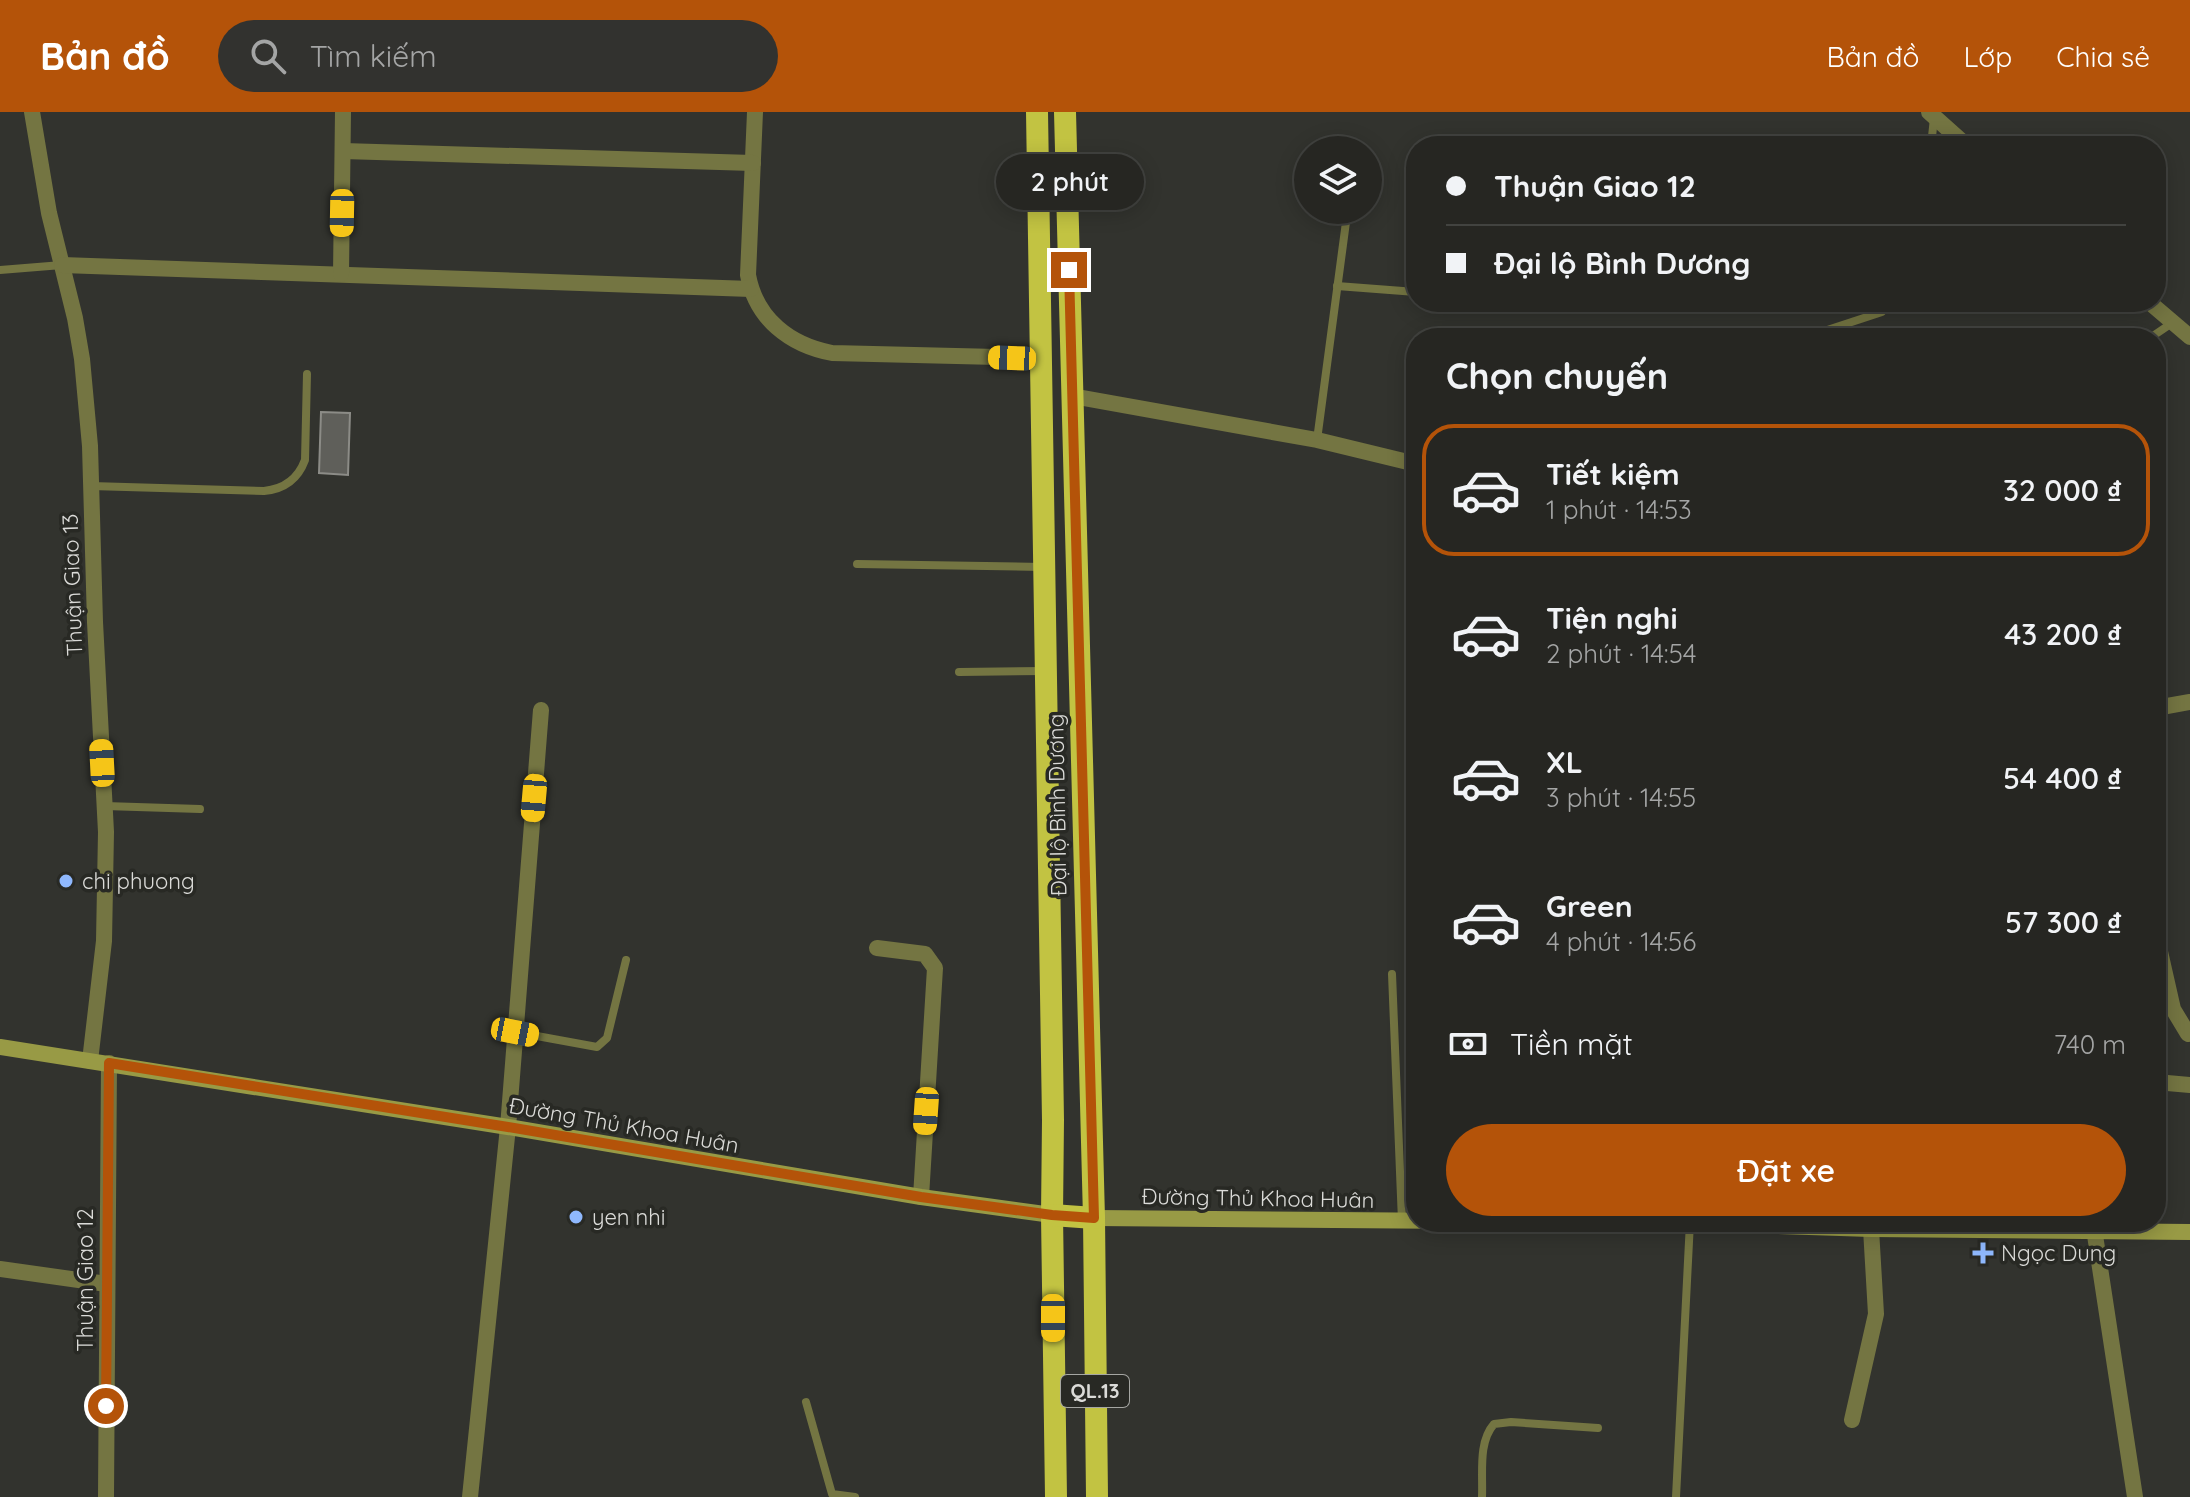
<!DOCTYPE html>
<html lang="vi">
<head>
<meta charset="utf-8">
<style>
  body { margin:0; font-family:Quicksand,sans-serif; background:#32322f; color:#f1f3f6; height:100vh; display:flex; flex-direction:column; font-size:30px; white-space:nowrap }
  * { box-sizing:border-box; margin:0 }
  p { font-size:26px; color:#a4a5a5 }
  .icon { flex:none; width:44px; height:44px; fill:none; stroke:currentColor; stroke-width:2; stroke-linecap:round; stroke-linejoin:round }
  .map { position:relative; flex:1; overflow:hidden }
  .side { position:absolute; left:1406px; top:216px; width:760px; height:904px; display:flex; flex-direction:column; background:#262622; border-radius:32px; box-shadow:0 4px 20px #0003,0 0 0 2px #424340 }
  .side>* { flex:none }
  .guide { position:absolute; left:1406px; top:24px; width:760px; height:176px; border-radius:32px; box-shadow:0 4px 20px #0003,0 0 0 2px #424340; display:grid; align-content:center; height:176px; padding:0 40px; background:#262622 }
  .buttons { position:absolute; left:1294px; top:24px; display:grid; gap:16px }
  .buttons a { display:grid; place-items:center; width:88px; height:88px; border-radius:50%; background:#262622; box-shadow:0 4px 20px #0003,0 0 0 2px #424340; font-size:40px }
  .end { position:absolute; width:36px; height:36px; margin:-18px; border:10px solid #b45309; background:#fff; box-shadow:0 0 0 4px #fff }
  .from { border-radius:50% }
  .bubble { position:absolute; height:56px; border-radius:28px; background:#262622; box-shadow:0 4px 20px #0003,0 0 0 2px #424340; font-size:26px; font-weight:600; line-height:56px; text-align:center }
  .car { position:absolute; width:24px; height:48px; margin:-24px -12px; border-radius:10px; box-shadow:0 0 6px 2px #0007; background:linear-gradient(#f5c518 24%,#345 0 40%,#f5c518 0 76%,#345 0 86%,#f5c518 0) }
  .guide b { display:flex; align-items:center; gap:28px; height:76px; font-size:30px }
  .guide b+b { border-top:2px solid #424340 }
  .guide i { width:20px; height:20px; background:#f1f3f6 }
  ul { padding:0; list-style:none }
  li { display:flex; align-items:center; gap:24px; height:132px; margin:0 16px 12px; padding:0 24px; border:4px solid transparent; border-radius:32px }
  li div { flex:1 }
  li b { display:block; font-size:30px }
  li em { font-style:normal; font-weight:600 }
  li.current { border-color:#b45309 }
  li>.icon { width:72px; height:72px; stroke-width:1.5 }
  h2 { padding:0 40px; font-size:36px; line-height:96px }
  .pay { display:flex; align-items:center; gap:20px; height:88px; padding:0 40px; font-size:30px }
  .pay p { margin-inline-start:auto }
  .button { display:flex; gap:16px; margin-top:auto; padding:16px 40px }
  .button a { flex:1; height:92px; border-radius:48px; background:#b45309; color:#fff; font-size:32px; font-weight:600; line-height:92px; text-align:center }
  header { display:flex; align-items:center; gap:48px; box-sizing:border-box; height:112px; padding:0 40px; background:#b45309; color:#fff }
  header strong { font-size:38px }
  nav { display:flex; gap:44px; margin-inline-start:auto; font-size:28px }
  .search { width:560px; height:72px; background:#32322f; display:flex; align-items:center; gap:20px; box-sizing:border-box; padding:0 28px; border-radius:44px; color:#a4a5a5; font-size:30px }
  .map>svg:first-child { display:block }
  .building { fill:#5f5f5a; stroke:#8c8c87; stroke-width:2 }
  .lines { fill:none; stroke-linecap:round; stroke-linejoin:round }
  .service { stroke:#747542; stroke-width:8 }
  .minor { stroke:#747542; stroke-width:16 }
  .secondary { stroke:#989a45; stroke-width:16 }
  .trunk { stroke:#c2c342; stroke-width:22 }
  .route { stroke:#b45309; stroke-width:10 }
  .poi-dot { fill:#8fb8fd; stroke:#282924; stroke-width:3 }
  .labels { text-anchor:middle; stroke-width:7; stroke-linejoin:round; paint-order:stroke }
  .shield { fill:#282924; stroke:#a5a6a2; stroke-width:2 }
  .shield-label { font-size:20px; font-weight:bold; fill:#dbdbd8 }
  .street-label { font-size:22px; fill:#dbdbd8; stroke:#282924 }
  .poi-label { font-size:22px; fill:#dbdbd8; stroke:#282924; text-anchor:start }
</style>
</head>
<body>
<header>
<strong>Bản đồ</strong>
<div class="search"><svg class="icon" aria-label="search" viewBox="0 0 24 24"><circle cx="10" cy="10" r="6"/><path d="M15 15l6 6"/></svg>Tìm kiếm</div>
<nav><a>Bản đồ</a><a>Lớp</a><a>Chia sẻ</a></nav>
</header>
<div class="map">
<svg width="2190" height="1385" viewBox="0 0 2190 1385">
  <rect width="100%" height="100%" fill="#32332e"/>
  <polygon class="building" points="321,300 350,301 348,363 319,361"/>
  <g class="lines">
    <g class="service">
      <polyline points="1931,34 1934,6"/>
      <polyline points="0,158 62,153"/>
      <polyline points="1337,174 1416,180"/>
      <polyline points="1803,226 1882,200 1888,190"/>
      <polyline points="2150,226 2172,211"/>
      <polyline points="1317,328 1346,110"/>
      <path d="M91 374 264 379C285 377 298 367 305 348L307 262"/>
      <polyline points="857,452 1043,455"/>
      <polyline points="959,560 1045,559"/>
      <polyline points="105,694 200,697"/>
      <polyline points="1392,862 1402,1109"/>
      <polyline points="515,920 597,935 607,926 626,848"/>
      <polyline points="806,1290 832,1382 855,1385"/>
      <path d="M1482 1385C1483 1361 1478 1330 1494 1312L1511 1310 1598 1316"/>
      <polyline points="1676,1385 1690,1110"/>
    </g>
    <g class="minor">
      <polyline points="32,0 49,101 75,206 82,247 90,334 95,510 106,720 104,829 90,949"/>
      <path d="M755 0 748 163C756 207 790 233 832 241L1042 246"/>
      <polyline points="1929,0 1967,34"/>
      <polyline points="343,39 753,51"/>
      <polyline points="62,153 751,177"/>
      <polyline points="341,162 343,0"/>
      <polyline points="2149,190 2190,225"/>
      <polyline points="1072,284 1317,328 1416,352"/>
      <polyline points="2156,596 2190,590"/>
      <polyline points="2156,822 2173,897 2188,922"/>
      <polyline points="877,836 925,842 935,856 921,1085"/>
      <polyline points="2156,970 2190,973"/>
      <polyline points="2093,1110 2135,1385"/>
      <polyline points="0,1157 107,1172"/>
      <polyline points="1852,1308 1876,1202 1871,1117"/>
      <polyline points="106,1385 109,951"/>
      <polyline points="470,1385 508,1015 541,598"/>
    </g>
    <g class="secondary">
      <polyline points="0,935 508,1015 921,1085 1052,1103"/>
      <polyline points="1094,1106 1690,1111 1871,1117 2190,1120"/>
    </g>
    <g class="trunk">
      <polyline points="1037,0 1053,1008 1052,1103 1056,1385"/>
      <polyline points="1065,0 1094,1106 1097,1385"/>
      <polyline points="1052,1103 1094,1106"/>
    </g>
  </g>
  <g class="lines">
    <polyline class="route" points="106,1294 109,951 508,1015 921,1085 1052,1103 1094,1106 1069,158"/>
  </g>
  <g class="poi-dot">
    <circle cx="66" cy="769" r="8"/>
    <circle cx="576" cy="1105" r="8"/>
    <path d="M1979 1129h8v8h8v8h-8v8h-8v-8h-8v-8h8z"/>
  </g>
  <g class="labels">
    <rect class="shield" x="1061" y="1263" width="68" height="32" rx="6"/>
    <g class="shield-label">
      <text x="1095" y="1286">QL.13</text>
    </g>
    <g class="street-label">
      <text transform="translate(72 473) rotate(-92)" y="8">Thuận Giao 13</text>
      <text transform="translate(1057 693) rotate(-91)" y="8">Đại lộ Bình Dương</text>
      <text transform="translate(624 1013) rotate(10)" y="8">Đường Thủ Khoa Huân</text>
      <text transform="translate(1258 1086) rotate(1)" y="8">Đường Thủ Khoa Huân</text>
      <text transform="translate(85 1168) rotate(-90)" y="8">Thuận Giao 12</text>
    </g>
    <g class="poi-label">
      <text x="82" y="777">chi phuong</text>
      <text x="592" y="1113">yen nhi</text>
      <text x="2001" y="1149">Ngọc Dung</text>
    </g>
  </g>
</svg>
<div class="buttons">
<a><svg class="icon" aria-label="layers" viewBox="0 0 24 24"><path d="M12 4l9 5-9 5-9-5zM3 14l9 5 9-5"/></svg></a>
</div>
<i class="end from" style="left:106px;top:1294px"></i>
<i class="end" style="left:1069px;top:158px"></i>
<div class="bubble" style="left:996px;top:42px;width:148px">2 phút</div>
<i class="car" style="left:342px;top:101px;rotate:181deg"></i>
<i class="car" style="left:1012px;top:246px;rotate:272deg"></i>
<i class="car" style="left:102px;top:651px;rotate:357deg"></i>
<i class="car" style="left:534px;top:686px;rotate:185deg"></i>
<i class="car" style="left:515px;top:920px;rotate:101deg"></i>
<i class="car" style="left:926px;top:999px;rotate:184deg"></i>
<i class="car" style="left:1053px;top:1206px;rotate:180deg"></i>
<div class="guide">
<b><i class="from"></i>Thuận Giao 12</b>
<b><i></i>Đại lộ Bình Dương</b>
</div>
<section class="side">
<h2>Chọn chuyến</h2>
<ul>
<li class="current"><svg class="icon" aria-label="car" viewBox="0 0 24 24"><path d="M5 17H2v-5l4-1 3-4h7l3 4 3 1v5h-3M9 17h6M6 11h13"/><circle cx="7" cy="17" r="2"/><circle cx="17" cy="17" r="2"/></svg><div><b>Tiết kiệm</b><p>1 phút · 14:53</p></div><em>32 000 ₫</em></li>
<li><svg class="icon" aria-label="car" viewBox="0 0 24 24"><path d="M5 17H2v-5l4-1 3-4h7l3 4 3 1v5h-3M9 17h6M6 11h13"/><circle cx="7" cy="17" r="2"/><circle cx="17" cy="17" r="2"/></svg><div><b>Tiện nghi</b><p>2 phút · 14:54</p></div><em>43 200 ₫</em></li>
<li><svg class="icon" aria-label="car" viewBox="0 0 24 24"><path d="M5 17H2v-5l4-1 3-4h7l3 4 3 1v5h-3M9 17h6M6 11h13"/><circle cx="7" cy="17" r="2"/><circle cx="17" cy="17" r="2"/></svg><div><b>XL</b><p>3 phút · 14:55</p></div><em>54 400 ₫</em></li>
<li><svg class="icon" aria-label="car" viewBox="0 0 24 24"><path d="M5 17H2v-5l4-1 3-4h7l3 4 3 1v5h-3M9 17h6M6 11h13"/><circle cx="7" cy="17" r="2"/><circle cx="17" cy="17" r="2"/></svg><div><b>Green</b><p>4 phút · 14:56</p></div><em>57 300 ₫</em></li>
</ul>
<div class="pay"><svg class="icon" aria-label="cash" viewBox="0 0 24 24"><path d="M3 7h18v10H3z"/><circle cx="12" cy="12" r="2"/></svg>Tiền mặt<p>740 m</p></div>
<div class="button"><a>Đặt xe</a></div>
</section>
</div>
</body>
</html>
